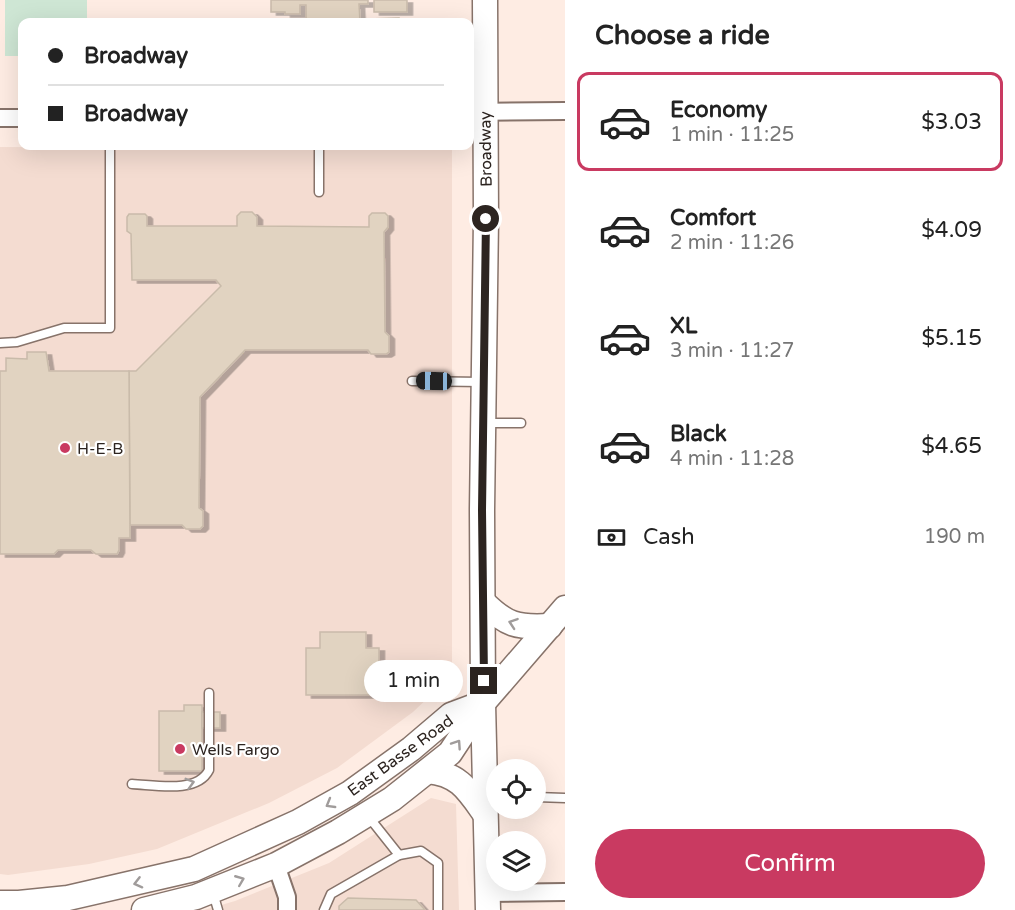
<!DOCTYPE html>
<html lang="en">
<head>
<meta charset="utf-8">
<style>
  body { margin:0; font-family:"Varela Round",sans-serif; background:#f6f6f6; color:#222; height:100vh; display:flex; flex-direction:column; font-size:22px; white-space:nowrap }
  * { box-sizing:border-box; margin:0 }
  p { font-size:20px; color:#767676 }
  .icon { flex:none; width:33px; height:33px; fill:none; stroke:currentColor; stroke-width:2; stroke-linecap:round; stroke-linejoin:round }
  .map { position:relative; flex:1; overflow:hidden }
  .drawer { display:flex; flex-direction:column; background:#fff; width:450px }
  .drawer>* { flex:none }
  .banner { position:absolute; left:18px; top:18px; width:456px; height:132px; border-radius:12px; box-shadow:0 6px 24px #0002; display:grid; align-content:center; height:132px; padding:0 30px; background:#fff }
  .buttons { position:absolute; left:486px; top:759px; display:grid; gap:12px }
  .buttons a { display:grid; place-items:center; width:60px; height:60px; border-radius:50%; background:#fff; box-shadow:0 6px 24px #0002; font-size:30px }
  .end { position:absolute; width:27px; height:27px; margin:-14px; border:8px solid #2c2420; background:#fff; box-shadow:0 0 0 3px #fff }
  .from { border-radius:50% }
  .bubble { position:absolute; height:42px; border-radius:21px; background:#fff; box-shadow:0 6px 24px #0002; font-size:20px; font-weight:600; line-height:42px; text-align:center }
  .car { position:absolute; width:18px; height:36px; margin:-18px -9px; border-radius:8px; box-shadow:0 0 4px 2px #0007; background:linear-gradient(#222 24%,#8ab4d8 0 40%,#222 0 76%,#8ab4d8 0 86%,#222 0) }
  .banner b { display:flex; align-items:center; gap:21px; height:57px; font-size:22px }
  .banner b+b { border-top:2px solid #e0e0e0 }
  .banner i { width:15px; height:15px; background:#222 }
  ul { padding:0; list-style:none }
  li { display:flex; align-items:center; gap:18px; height:99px; margin:0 12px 9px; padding:0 18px; border:3px solid transparent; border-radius:12px }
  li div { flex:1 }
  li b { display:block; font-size:22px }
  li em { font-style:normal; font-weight:600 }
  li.active { border-color:#c93a61 }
  li>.icon { width:54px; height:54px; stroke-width:1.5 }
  h2 { padding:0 30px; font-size:27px; line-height:72px }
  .pay { display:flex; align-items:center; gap:15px; height:66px; padding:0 30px; font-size:22px }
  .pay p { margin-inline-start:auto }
  .cta { display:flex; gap:12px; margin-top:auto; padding:12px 30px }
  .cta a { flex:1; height:69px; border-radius:36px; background:#c93a61; color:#fff; font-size:24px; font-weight:600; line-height:69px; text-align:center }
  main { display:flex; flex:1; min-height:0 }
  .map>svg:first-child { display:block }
  .built { fill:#f4dcd1 }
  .green { fill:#cee6d4 }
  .building { fill:#e1d3c1; stroke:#c9bbaa; stroke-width:1.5; filter:url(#shadow) }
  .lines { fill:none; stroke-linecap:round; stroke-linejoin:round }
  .lane-casing { stroke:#87736a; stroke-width:11 }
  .street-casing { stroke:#87736a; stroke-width:20 }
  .secondary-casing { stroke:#87736a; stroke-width:27 }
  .lane { stroke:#fff; stroke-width:8 }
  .street { stroke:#fff; stroke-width:16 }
  .secondary { stroke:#fff; stroke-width:24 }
  .oneway { stroke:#a09c9b }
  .route { stroke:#2c2420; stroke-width:8 }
  .poi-dot { fill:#c93a61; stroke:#fff; stroke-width:2 }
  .labels { text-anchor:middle; stroke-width:4.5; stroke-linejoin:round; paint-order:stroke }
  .street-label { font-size:16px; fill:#2c2420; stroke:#fff }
  .poi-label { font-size:16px; fill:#2c2420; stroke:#fff; text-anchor:start }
</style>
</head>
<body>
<main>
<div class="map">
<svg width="565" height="910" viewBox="0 0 565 910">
  <defs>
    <filter id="shadow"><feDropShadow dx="5.5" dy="3" stdDeviation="0" flood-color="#0004"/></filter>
  </defs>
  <rect width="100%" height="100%" fill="#feece3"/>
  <g class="built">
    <polygon points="0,147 452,149 452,675 413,712 337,768 269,803 157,849 89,864 8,875 0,874"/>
    <polygon points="431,798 456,804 459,910 204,910 235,901 329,863"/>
  </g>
  <polygon class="green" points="5,0 87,0 87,22 22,22 22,56 5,56"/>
  <g class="building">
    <polygon points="271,0 368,0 368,4 359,4 360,22 306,22 306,5 300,5 300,14 285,14 285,12 271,12"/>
    <rect x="374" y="0" width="33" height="12"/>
    <polygon points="399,18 399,22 367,22 367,19"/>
    <rect x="278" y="19" width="21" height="3"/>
    <polygon points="241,212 252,212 257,217 257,226 369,227 369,216 372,213 385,213 388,216 388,227 384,232 385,332 389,336 389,352 386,354 371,354 368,350 245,350 200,397 199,508 203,511 203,526 200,529 186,529 182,525 130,525 129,371 136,371 221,286 216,280 132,280 131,234 127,231 127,217 129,214 145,214 147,216 147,226 237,226 237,216"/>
    <polygon points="27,352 46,352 49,371 129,371 130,538 119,538 119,550 117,554 96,554 91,550 58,550 54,554 0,554 0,371 6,371 6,358 27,359"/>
    <polygon points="320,632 366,632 366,648 379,648 379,695 306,695 306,648 320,648"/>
    <polygon points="184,705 202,705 202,771 159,771 159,711 184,711"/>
    <rect x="202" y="712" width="18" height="16"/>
    <polygon points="348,898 416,900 425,910 339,910 339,906"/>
  </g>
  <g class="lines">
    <defs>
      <g id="lane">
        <polyline points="319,192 319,146"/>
        <polyline points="0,343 17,342 64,328 110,328 110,146"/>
        <polyline points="412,381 481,382"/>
        <polyline points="486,423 521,423"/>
        <path d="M132 784C155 785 197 794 209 770V693"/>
        <polyline points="536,797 565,798"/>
        <polyline points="368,816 399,855 421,851 438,863 438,910"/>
        <polyline points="213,893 218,910"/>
        <polyline points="324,910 331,894 399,855"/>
      </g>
      <g id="street">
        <polyline points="470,112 565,111"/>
        <polyline points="0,118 22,118"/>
        <polyline points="276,865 287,897 287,910"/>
        <polyline points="487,893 565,892"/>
      </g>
      <g id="secondary">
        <polyline points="485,0 486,219 482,510 483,703 488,910"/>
        <path d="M483 602C506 625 517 628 550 626"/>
        <path d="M428 771C459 774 468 790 485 814"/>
        <polyline points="0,903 19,903 68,898 194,869 298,822 350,793 411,749 451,715 483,703"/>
        <polyline points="144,910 196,897 276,865 338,832 392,799 450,753 483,703 565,608"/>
      </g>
    </defs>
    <use href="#lane" class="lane-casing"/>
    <use href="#street" class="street-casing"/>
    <use href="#secondary" class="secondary-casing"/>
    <use href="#lane" class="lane"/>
    <use href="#street" class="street"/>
    <use href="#secondary" class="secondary"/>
  </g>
  <defs><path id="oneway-chevron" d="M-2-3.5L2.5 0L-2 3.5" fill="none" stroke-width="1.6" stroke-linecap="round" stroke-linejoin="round" transform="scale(1.5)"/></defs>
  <g class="oneway">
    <use href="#oneway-chevron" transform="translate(513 623) rotate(-161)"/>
    <use href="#oneway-chevron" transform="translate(457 744) rotate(-56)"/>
    <use href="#oneway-chevron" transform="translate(190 783) rotate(-16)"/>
    <use href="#oneway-chevron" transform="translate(330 804) rotate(150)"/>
    <use href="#oneway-chevron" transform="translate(240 880) rotate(-22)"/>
    <use href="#oneway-chevron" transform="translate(138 883) rotate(166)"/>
  </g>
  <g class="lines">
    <polyline class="route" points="484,681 482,510 486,219"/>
  </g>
  <g class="poi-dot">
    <circle cx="65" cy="448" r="6"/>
    <circle cx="180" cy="749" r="6"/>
  </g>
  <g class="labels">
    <g class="street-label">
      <text transform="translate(485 149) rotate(-91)" y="6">Broadway</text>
      <text transform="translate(400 755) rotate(-36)" y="6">East Basse Road</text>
    </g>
    <g class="poi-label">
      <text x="77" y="454">H-E-B</text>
      <text x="192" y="755">Wells Fargo</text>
    </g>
  </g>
</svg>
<div class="buttons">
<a><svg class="icon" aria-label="locate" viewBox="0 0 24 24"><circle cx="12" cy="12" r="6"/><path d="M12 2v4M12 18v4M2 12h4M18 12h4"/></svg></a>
<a><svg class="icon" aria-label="layers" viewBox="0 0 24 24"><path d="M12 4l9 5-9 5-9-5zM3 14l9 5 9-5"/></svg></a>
</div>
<i class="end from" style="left:486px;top:219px"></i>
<i class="end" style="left:484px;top:681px"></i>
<div class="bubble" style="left:364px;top:660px;width:99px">1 min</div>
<i class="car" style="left:434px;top:381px;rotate:271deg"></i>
<div class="banner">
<b><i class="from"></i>Broadway</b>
<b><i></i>Broadway</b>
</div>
</div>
<section class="drawer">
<h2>Choose a ride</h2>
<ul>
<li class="active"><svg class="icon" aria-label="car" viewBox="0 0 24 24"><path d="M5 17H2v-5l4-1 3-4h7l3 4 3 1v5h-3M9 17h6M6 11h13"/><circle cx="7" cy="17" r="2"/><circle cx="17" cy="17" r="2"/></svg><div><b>Economy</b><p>1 min · 11:25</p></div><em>$3.03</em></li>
<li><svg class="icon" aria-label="car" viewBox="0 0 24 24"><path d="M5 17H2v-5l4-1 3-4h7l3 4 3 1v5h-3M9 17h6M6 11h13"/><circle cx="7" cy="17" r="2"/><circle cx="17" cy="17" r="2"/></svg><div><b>Comfort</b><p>2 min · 11:26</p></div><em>$4.09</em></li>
<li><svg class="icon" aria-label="car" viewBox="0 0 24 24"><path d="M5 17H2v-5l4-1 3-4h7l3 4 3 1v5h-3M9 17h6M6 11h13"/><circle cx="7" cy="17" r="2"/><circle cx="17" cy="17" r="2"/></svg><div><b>XL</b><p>3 min · 11:27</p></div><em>$5.15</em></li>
<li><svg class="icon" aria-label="car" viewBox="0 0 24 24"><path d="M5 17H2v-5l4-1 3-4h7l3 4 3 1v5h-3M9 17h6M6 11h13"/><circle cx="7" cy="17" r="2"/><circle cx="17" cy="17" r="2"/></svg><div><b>Black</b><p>4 min · 11:28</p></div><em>$4.65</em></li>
</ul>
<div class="pay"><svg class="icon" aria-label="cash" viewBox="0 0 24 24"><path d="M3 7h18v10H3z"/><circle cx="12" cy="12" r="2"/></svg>Cash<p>190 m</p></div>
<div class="cta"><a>Confirm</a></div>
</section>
</main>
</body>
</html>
